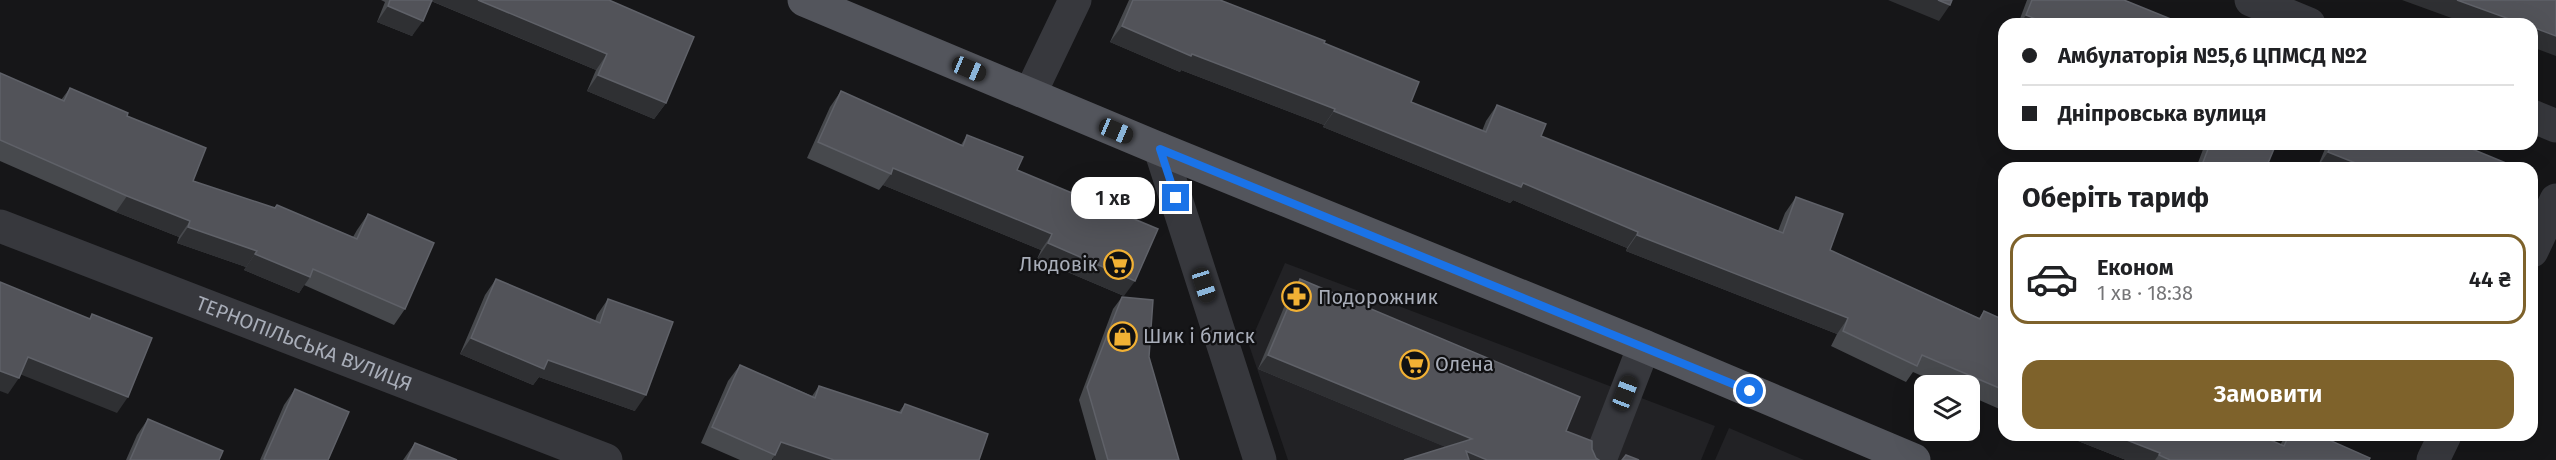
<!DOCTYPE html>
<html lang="uk">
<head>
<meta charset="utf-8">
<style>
  body { margin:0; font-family:"Fira Sans",sans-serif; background:#f6f6f6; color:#202124; height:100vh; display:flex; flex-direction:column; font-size:22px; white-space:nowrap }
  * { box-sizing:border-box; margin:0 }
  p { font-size:20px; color:#757577 }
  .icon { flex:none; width:33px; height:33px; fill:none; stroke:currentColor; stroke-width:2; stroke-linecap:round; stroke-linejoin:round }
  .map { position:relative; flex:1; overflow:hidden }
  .sheet { position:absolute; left:1998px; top:162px; width:540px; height:279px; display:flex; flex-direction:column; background:#fff; border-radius:18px; box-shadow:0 6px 24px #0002 }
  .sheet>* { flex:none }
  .banner { position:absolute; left:1998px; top:18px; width:540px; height:132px; border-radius:18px; box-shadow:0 6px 24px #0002; display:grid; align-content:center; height:132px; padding:0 24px; background:#fff }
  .buttons { position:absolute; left:1914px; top:375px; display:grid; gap:12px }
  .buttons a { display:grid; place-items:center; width:66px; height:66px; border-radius:12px; background:#fff; box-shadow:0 6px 24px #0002; font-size:30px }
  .end { position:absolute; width:27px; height:27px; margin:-14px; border:8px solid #1a73e8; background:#fff; box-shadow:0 0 0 3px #fff }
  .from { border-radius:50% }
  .bubble { position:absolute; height:42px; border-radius:18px; background:#fff; box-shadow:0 6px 24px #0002; font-size:20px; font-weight:600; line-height:42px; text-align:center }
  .car { position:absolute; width:18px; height:36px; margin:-18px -9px; border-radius:8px; box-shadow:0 0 4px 2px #0007; background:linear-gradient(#222 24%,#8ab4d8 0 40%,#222 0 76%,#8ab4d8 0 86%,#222 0) }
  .banner b { display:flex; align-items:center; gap:21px; height:57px; font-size:22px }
  .banner b+b { border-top:2px solid #e0e0e0 }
  .banner i { width:15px; height:15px; background:#202124 }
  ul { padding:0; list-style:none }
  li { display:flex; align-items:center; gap:18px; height:90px; margin:0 12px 9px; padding:0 12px; border:3px solid #e0e0e0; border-radius:18px }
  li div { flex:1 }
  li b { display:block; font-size:22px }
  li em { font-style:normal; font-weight:600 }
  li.selected { border-color:#7e622b }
  li>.icon { width:54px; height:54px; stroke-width:1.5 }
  h2 { padding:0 24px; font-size:27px; line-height:72px }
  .button { display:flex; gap:12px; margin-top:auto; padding:12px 24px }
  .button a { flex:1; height:69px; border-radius:18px; background:#7e622b; color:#fff; font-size:24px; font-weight:600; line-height:69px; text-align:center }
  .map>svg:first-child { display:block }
  .built { fill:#222225 }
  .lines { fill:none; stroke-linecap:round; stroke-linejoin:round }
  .minor { stroke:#37383d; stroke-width:33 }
  .major { stroke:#53555c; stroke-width:33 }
  .wall { fill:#47494d }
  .shaded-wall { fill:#2f3033 }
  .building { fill:#525359; stroke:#5f6168; stroke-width:1.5 }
  .route { stroke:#1a73e8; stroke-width:8 }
  .labels { text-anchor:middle; stroke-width:4.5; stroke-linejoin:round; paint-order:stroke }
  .poi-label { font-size:20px; fill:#a8adb8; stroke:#111113; text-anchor:start }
  .street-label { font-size:20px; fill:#a8adb8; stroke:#111113 }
</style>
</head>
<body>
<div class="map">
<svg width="2556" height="460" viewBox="0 0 2556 460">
  <rect width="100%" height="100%" fill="#161618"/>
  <g class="built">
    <polygon points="1285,263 1715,426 1701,460 1288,460 1249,345"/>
    <polygon points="1729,428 1804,460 1715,460"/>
  </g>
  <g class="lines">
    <g class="minor">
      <polyline points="2251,0 2309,24"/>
      <polyline points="1030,94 1075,0"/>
      <polyline points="2532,116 2556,126"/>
      <polyline points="1160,149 1260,460"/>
      <path id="s1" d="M0 226 606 460"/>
      <polyline points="2532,251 2556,200"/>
      <polyline points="1600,460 1644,346"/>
      <polyline points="2433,460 2445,435"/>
    </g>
    <polyline class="major" points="804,0 1160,149 1644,346 1914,460"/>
  </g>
  <g class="wall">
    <polygon points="381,0 609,0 666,103 654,119 587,91 596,70 431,1 412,36 377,22 385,2"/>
    <polygon points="1129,0 1220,0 1324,43 1411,102 1482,131 1486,121 1497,105 1541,136 1778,231 1785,213 1796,197 1830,250 1979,318 1984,311 2004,320 2004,411 1970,396 1970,386 1945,386 1913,372 1906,382 1831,346 1837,334 1626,251 1627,248 1513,200 1510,203 1323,127 1324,125 1181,70 1180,72 1110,42"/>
    <polygon points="2027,0 2124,0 2183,24 2018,24"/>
    <polygon points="0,73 61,100 70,88 127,116 193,181 274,208 277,205 353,237 357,230 368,214 405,309 394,325 304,285 299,293 244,270 246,267 177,243 179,237 116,212 0,161"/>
    <polygon points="841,91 961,145 967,135 1017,170 1124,296 1037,259 1041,250 883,185 879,190 807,158 830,107"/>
    <polygon points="2205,144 2276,144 2266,168 2196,168"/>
    <polygon points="2327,144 2460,144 2317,168"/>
    <polygon points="496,279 595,321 597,315 608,299 635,411 539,377 533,385 460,354 485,295"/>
    <polygon points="1300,279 1566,431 1592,449 1596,458 1446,447 1258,369 1290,293"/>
    <polygon points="1122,297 1149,357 1179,460 1096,460 1079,400 1113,309"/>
    <polygon points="740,365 812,396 819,386 899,412 905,404 979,460 775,460 772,459 772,460 740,460 701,443 728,381"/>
    <polygon points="295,389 328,460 260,460 284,405"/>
    <polygon points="148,419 219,460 126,460 137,435"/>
    <polygon points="2063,435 2259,435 2280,445 2286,435 2318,435 2369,460 2126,460"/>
    <polygon points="415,443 457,460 403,460"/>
  </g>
  <g class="shaded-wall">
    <polygon points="429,0 478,0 607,54 596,70"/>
    <polygon points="1888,0 1938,0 1950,5 1939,21"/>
    <polygon points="2402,0 2457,0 2523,24 2468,24"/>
    <polygon points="388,6 423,21 412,36 377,22"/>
    <polygon points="2026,15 2048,24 2020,24"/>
    <polygon points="1122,26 1192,54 1335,109 1324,125 1181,70 1180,72 1110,42"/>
    <polygon points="2532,27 2556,36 2556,56 2532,47"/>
    <polygon points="598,75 666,103 654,119 587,91"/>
    <polygon points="1334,111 1523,183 1638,232 1627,248 1513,200 1510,203 1323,127"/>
    <polygon points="2328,152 2368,168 2317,168"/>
    <polygon points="893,168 1052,234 1041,250 883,185 891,174"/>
    <polygon points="127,196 190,221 179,237 116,212"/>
    <polygon points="188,227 257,251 246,267 177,243"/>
    <polygon points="1637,235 1848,318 1837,334 1626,251"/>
    <polygon points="1048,243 1135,281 1124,296 1037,259"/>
    <polygon points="255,254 310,277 299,293 244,270"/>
    <polygon points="471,338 548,360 646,395 635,411 539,377 533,385 460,354"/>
    <polygon points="1268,355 1472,439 1462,454 1258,369"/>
    <polygon points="28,357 128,397 117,413 17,373"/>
    <polygon points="0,371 19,378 8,394 0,391"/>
    <polygon points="2063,435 2114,435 2160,453 2155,460 2126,460"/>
    <polygon points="781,442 834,460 775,460 772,459 775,455"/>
    <polygon points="1466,451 1487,460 1459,460"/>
  </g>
  <g class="building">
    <polygon points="390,0 432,0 423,21 388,6"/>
    <polygon points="478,0 609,0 694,37 666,103 598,75 607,54"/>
    <polygon points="1133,0 1220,0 1325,41 1324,43 1419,82 1411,102 1486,132 1497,105 1546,124 1541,136 1783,233 1796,197 1843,214 1830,250 1980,319 1984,311 2004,320 2004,390 1922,355 1917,366 1843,331 1848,318 1637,235 1638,232 1523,183 1521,187 1334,111 1335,109 1192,54 1191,56 1122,26"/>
    <polygon points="1938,0 1952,0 1950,5"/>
    <polygon points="2032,0 2124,0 2183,24 2048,24 2026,15"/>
    <polygon points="2457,0 2556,0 2556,36 2532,27 2532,24 2523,24"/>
    <polygon points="0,73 64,101 70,88 128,113 127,116 206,148 193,181 275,208 277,205 357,239 368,214 434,243 405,309 313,269 310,277 255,254 257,251 188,227 190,221 127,196 0,140"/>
    <polygon points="841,91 963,146 967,135 1023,157 1017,170 1158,229 1135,281 1048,243 1052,234 893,168 891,174 818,142"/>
    <polygon points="2210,144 2276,144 2266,168 2208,168 2202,165"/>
    <polygon points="2332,144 2460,144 2518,168 2368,168 2328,152"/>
    <polygon points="496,279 600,323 608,299 673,322 646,395 548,360 544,369 471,338"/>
    <polygon points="1300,279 1580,397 1566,431 1592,441 1592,449 1596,458 1599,460 1487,460 1466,451 1469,460 1404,460 1472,439 1268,355"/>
    <polygon points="0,282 90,319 92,314 152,338 128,397 28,357 19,378 0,371"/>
    <polygon points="1122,297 1153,300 1149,357 1179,460 1108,460 1087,387"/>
    <polygon points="740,365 815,398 819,386 901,413 905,404 988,434 979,460 834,460 781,442 775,455 712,427"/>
    <polygon points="295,389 349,412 328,460 267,460 264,459"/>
    <polygon points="148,419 223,451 219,460 130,460"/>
    <polygon points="2114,435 2259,435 2284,446 2289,435 2318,435 2370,458 2369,460 2170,460 2159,455 2160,453"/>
    <polygon points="415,443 457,460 407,460"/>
    <polygon points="1626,455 1639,460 1622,460"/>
  </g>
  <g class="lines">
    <polyline class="route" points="1176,198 1160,149 1750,391"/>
  </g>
  <defs>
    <symbol id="supermarket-ring" viewBox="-11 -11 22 22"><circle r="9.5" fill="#111113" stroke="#f2b134" stroke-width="1.5"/><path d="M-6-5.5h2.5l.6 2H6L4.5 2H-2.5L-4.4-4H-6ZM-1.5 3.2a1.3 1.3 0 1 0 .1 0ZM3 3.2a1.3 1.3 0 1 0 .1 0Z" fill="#f2b134"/></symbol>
    <symbol id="pharmacy-ring" viewBox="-11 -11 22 22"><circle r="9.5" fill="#111113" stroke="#f2b134" stroke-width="1.5"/><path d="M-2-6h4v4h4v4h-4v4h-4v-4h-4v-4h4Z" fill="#f2b134"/></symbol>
    <symbol id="shop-ring" viewBox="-11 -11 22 22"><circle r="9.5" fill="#111113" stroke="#f2b134" stroke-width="1.5"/><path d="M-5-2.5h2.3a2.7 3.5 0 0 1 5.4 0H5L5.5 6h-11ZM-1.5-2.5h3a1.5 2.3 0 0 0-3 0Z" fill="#f2b134"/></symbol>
  </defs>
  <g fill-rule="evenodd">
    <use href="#supermarket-ring" x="1102" y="248" width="33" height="33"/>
    <use href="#pharmacy-ring" x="1280" y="280" width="33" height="33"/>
    <use href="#shop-ring" x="1106" y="320" width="33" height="33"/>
    <use href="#supermarket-ring" x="1398" y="348" width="33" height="33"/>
  </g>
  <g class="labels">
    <g class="poi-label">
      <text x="1098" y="271" text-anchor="end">Людовік</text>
      <text x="1318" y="304">Подорожник</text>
      <text x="1143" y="343">Шик і блиск</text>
      <text x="1435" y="371">Олена</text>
    </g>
    <g class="street-label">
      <text dy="7" stroke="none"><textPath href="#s1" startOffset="326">ТЕРНОПІЛЬСЬКА ВУЛИЦЯ</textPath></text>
    </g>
  </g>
</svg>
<div class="buttons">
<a><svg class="icon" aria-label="layers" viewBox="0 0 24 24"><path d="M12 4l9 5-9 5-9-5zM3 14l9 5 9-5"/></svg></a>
</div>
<i class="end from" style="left:1750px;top:391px"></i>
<i class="end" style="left:1176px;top:198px"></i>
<div class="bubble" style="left:1071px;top:177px;width:84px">1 хв</div>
<i class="car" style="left:969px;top:69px;rotate:113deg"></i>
<i class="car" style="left:1116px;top:131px;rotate:113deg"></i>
<i class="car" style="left:1204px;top:285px;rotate:162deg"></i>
<i class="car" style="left:1625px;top:393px;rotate:21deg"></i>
<div class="banner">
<b><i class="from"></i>Амбулаторія №5,6 ЦПМСД №2</b>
<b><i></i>Дніпровська вулиця</b>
</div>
<section class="sheet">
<h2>Оберіть тариф</h2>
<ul>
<li class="selected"><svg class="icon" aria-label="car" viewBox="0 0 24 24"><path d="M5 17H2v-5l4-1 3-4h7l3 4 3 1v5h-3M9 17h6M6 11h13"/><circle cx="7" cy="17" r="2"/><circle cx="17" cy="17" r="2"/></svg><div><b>Економ</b><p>1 хв · 18:38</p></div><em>44 ₴</em></li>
</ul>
<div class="button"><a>Замовити</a></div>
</section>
</div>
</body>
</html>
